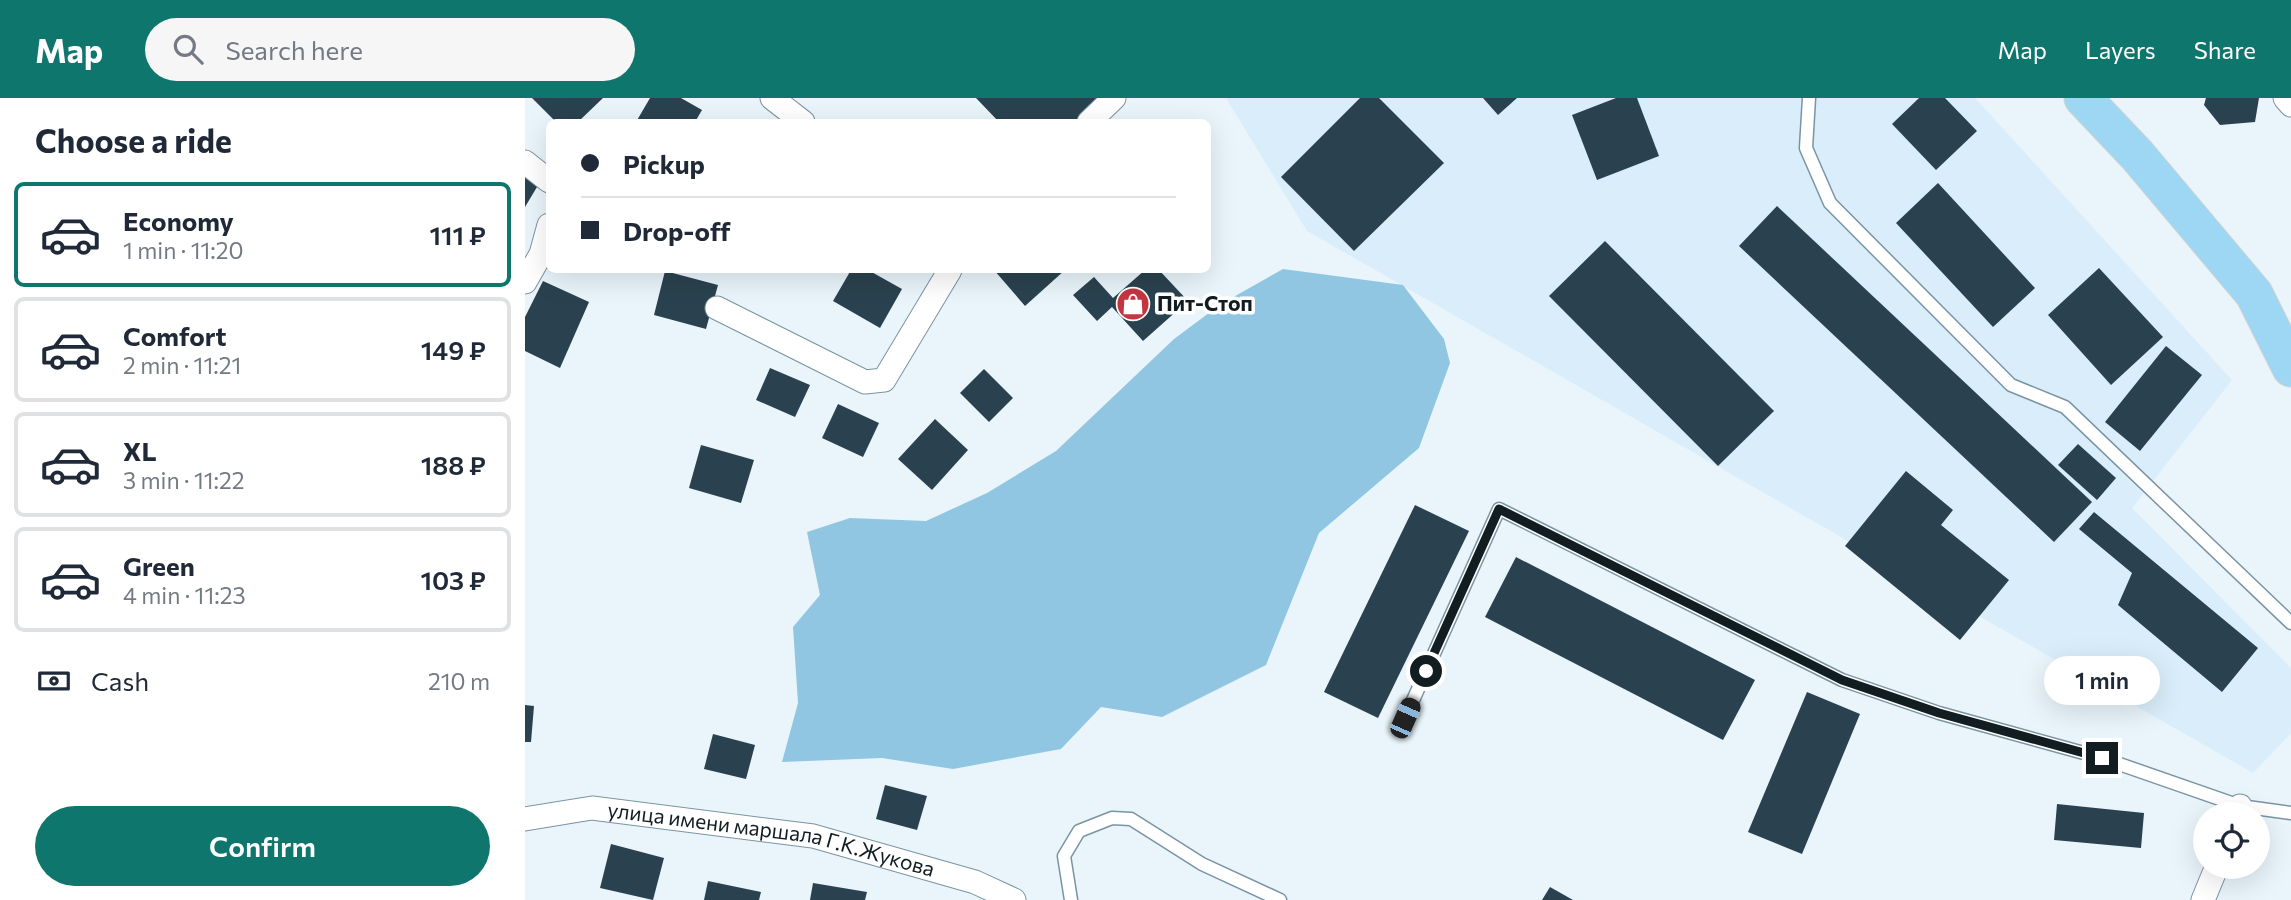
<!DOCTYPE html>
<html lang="en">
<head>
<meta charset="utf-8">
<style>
  body { margin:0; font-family:Commissioner,sans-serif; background:#f6f6f7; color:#1f2937; height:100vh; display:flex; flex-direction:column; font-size:26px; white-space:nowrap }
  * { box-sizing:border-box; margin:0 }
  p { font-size:23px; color:#747a83 }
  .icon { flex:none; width:38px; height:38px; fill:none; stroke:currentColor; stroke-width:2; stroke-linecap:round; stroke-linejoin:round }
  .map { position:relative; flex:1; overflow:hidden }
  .panel { display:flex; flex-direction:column; background:#fff; width:525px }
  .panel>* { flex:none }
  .top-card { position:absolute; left:21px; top:21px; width:665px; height:154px; border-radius:10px; box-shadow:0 7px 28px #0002; display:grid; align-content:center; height:154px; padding:0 35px; background:#fff }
  .fabs { position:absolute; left:1668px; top:704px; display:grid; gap:14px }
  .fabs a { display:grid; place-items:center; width:77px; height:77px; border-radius:50%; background:#fff; box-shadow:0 7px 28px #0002; font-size:35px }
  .end { position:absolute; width:32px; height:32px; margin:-16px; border:9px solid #121d22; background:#fff; box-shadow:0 0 0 4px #fff }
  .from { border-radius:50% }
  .bubble { position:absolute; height:49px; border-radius:24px; background:#fff; box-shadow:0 7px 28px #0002; font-size:23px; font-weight:600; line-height:49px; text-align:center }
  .car { position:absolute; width:21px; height:42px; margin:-21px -10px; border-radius:9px; box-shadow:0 0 5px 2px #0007; background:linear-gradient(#222 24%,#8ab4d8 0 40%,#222 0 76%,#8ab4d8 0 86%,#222 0) }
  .top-card b { display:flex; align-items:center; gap:24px; height:66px; font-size:26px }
  .top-card b+b { border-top:2px solid #e0e1e3 }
  .top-card i { width:18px; height:18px; background:#1f2937 }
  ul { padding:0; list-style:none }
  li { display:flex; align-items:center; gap:21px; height:105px; margin:0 14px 10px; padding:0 21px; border:4px solid #e0e1e3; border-radius:10px }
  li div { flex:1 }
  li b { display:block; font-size:26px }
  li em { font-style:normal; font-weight:600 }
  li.current { border-color:#0f766e }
  li>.icon { width:63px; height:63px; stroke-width:1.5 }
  h2 { padding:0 35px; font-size:32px; line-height:84px }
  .pay { display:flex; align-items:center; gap:18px; height:77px; padding:0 35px; font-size:26px }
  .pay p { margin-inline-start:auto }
  .cta { display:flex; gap:14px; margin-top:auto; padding:14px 35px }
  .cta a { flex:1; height:80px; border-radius:42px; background:#0f766e; color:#fff; font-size:28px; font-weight:600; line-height:80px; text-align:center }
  header { display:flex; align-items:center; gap:42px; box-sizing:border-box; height:98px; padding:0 35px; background:#0f766e; color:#fff }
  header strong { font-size:33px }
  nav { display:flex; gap:38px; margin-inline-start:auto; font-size:24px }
  .search { width:490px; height:63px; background:#f6f6f7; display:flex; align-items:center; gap:18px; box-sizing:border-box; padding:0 24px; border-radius:38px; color:#747a83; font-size:26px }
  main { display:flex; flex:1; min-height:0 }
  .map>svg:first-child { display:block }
  .built { fill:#d9eefa }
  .forest { fill:#91c6e2 }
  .building { fill:#2a424f }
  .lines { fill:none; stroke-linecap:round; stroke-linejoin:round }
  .lane-casing { stroke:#7a94a3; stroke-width:15 }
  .street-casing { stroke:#7a94a3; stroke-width:25 }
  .primary-casing { stroke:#d0d2d3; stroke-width:39 }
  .lane { stroke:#fff; stroke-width:12 }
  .street { stroke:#fff; stroke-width:23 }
  .primary { stroke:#9dd7f3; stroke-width:37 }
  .route { stroke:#121d22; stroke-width:9 }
  .labels { text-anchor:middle; stroke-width:7; stroke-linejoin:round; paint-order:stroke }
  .poi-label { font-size:21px; font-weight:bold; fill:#121d22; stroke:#fff; text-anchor:start }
  .street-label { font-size:21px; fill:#121d22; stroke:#fff }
</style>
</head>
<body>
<header>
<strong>Map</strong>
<div class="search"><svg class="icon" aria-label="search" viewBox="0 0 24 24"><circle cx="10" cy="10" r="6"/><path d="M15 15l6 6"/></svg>Search here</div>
<nav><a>Map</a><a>Layers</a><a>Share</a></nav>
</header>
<main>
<section class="panel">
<h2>Choose a ride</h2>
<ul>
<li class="current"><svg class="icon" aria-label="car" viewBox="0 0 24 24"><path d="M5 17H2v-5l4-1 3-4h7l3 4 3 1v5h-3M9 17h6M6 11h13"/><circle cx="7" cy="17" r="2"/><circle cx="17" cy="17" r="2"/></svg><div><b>Economy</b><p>1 min · 11:20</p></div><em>111 ₽</em></li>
<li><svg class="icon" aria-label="car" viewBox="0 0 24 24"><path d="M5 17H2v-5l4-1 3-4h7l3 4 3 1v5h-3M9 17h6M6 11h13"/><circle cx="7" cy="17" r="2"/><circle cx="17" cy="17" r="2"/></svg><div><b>Comfort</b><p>2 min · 11:21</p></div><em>149 ₽</em></li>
<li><svg class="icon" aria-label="car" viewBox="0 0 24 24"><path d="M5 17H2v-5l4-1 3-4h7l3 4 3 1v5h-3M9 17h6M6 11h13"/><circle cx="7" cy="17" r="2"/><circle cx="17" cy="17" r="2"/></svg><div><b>XL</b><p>3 min · 11:22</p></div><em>188 ₽</em></li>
<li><svg class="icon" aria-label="car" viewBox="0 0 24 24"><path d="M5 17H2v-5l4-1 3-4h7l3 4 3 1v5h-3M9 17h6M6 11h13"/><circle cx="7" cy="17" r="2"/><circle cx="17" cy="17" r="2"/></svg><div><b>Green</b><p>4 min · 11:23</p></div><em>103 ₽</em></li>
</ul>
<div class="pay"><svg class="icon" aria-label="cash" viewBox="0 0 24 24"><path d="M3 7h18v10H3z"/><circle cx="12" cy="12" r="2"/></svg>Cash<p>210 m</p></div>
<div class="cta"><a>Confirm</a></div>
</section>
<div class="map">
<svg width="1766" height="802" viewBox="0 0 1766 802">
  <rect width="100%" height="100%" fill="#e9f5fb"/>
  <polygon class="built" points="701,0 1450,0 1707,282 1607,410 1766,570 1766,635 1728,675 782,133"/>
  <polygon class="forest" points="758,171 878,187 919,241 925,265 894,350 794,435 741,567 637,619 576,609 536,651 428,671 357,660 257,664 273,605 268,529 295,497 282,434 325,420 401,423 462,395 531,353 649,241 696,206"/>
  <g class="building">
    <polygon points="7,0 78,0 53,24 31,24"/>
    <polygon points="125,0 156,0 177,12 170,24 111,24"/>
    <polygon points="451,0 579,0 553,24 474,24"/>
    <polygon points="835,0 854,0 919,65 829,153 756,79"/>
    <polygon points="958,0 992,0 973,17"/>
    <polygon points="1091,0 1112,0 1134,58 1072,82 1047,17"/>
    <polygon points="1394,0 1420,0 1452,33 1411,72 1367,26"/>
    <polygon points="1681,0 1734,0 1730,24 1695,27 1679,7"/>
    <polygon points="0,75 15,84 0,109"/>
    <polygon points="1413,85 1510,190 1468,229 1371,125"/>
    <polygon points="1252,108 1567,404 1529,444 1214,148"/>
    <polygon points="1080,143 1249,313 1193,368 1024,198"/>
    <polygon points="1574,170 1638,239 1586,287 1523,217"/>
    <polygon points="326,172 343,172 377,191 355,230 308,203"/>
    <polygon points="469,172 540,172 500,208"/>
    <polygon points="620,172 634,172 663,203 618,243 587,209 572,223 548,197 569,179 588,200"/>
    <polygon points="140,173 193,187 181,231 129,217"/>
    <polygon points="18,183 64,204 35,270 0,253 0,219"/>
    <polygon points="1641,248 1677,277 1615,353 1580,324"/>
    <polygon points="245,270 285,287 270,319 231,302"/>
    <polygon points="459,271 488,300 464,324 435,295"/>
    <polygon points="313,306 354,325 338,359 297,340"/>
    <polygon points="410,321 443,352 407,392 373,361"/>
    <polygon points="1553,346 1591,380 1572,402 1533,367"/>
    <polygon points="176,347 229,362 216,405 164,390"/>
    <polygon points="1381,373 1428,412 1416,427 1484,482 1435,542 1320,448"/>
    <polygon points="890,407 944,433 853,620 799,594"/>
    <polygon points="1569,414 1733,550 1697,594 1593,507 1607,475 1554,431"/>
    <polygon points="991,459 1230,582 1198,642 960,519"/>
    <polygon points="1282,594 1335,616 1277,756 1223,734"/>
    <polygon points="0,607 9,608 6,644 0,644"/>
    <polygon points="188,636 230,647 221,681 179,671"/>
    <polygon points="360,687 402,698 392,732 351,721"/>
    <polygon points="1532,706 1619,715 1616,750 1529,742"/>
    <polygon points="86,746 139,760 128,802 75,790"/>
    <polygon points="183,783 236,794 234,802 179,802"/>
    <polygon points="288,785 342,794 340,802 285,802"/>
    <polygon points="1025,789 1048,802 1017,802"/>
  </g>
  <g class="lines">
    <defs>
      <g id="lane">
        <polyline points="1284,0 1281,50 1305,105 1486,287 1540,309 1766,525"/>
        <polyline points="880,620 974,411 1317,582 1414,615 1577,660 1715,708 1766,715"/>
        <polyline points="546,802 539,758 554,733 587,720 606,721 677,766 755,802"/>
      </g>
      <g id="street">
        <polyline points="247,0 278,24"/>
        <polyline points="1760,0 1766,7"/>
        <polyline points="564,24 589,0"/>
        <polyline points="0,64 24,83"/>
        <polyline points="0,184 16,156 24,127"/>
        <polyline points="192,210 340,284 359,282 425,172"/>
        <polyline points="1712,716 1715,708"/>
        <path id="s1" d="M0 721 67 710 288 738 450 784 489 802"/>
        <polyline points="1678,802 1692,768"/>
      </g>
      <polyline id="primary" points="1558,0 1612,57 1729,196 1766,270"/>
    </defs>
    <use href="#lane" class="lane-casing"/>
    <use href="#street" class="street-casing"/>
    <use href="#primary" class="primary-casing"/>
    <use href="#lane" class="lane"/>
    <use href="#street" class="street"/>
    <use href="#primary" class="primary"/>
  </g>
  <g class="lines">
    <polyline class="route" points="901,573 974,411 1317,582 1414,615 1577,660"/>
  </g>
  <defs>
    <symbol id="shop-disc" viewBox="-11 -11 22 22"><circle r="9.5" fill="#c53540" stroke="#fff"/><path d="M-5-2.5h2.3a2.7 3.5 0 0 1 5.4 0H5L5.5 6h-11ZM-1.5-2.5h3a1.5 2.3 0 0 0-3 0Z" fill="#fff"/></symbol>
  </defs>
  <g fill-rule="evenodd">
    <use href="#shop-disc" x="589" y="187" width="38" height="38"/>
  </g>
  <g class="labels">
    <g class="poi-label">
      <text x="632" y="213">Пит-Стоп</text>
    </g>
    <g class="street-label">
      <text dy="7" stroke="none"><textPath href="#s1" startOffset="250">улица имени маршала Г.К.Жукова</textPath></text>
    </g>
  </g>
</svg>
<div class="fabs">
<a><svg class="icon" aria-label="locate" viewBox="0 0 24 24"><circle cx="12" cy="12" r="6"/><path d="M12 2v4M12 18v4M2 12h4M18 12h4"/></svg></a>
</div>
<i class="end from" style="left:901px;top:573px"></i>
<i class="end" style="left:1577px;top:660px"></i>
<div class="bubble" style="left:1519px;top:558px;width:116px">1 min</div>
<i class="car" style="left:880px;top:620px;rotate:24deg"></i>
<div class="top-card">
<b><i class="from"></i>Pickup</b>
<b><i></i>Drop-off</b>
</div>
</div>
</main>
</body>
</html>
